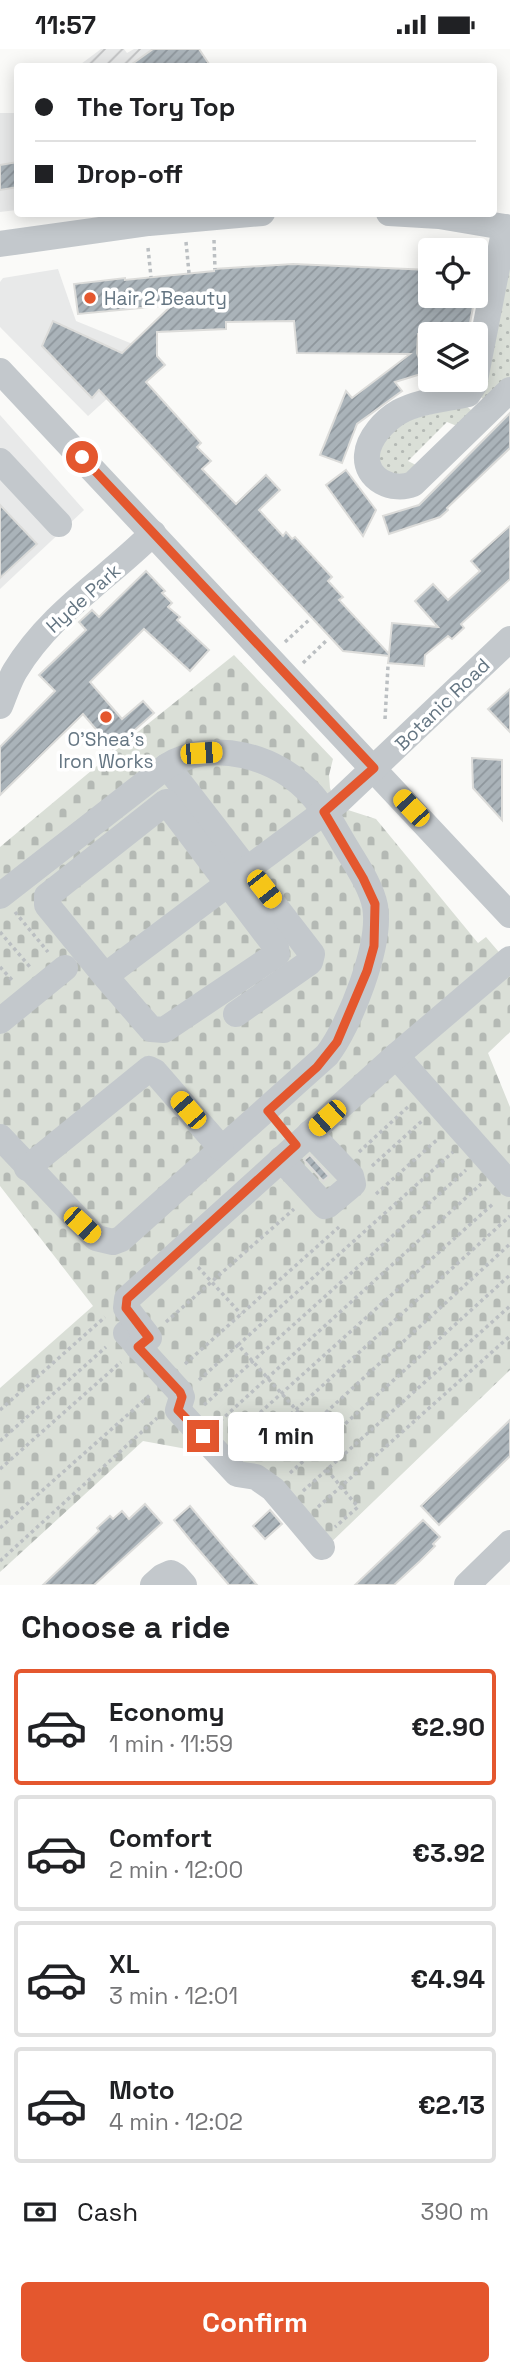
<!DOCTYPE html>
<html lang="en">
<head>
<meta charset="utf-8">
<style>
  body { margin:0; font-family:"Space Grotesk",sans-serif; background:#f6f6f6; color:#202124; height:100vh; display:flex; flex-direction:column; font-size:26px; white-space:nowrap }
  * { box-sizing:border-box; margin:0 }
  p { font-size:23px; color:#757577 }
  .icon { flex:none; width:38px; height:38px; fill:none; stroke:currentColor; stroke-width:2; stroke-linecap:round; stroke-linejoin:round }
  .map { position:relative; height:1536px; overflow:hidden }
  .sheet { display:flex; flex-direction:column; background:#fff; flex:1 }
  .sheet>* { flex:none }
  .top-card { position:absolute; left:14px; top:14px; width:483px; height:154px; border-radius:7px; box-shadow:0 4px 18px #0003; display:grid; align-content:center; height:154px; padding:0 21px; background:#fff }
  .controls { position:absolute; left:418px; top:189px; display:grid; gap:14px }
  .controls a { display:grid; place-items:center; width:70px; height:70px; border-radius:7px; background:#fff; box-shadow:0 4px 18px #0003; font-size:35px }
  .end { position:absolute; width:32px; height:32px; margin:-16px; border:9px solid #e4572e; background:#fff; box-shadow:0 0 0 4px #fff }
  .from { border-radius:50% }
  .bubble { position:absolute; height:49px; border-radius:7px; background:#fff; box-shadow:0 4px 18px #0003; font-size:23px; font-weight:700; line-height:49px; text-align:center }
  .car { position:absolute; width:21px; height:42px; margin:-21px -10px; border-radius:9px; box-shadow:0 0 5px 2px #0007; background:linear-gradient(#f5c518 24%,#345 0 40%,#f5c518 0 76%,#345 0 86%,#f5c518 0) }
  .top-card b { display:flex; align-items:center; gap:24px; height:66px; font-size:26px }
  .top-card b+b { border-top:2px solid #e0e0e0 }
  .top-card i { width:18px; height:18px; background:#202124 }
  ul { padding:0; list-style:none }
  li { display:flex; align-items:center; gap:21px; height:116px; margin:0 14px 10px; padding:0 7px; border:4px solid #e0e0e0; border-radius:7px }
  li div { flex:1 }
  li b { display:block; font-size:26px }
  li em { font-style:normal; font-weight:700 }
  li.on { border-color:#e4572e }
  li>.icon { width:63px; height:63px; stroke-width:1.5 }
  h2 { padding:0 21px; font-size:32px; line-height:84px }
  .pay { display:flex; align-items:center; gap:18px; height:77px; padding:0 21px; font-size:26px }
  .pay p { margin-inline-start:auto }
  .button { display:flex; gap:14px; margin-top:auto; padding:14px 21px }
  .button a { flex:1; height:80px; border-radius:7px; background:#e4572e; color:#fff; font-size:28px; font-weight:700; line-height:80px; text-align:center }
  .status { display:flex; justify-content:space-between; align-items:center; height:49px; padding:0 35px; background:#fff; direction:ltr }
  .status svg { height:19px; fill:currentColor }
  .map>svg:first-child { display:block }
  .built { fill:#e8e9e9 }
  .industrial { fill:url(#industrial-furrows) }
  .green { fill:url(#green-dots) }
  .cemetery { fill:url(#cemetery-stones) }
  .building { fill:url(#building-hatch); stroke:#dcdcda; stroke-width:2 }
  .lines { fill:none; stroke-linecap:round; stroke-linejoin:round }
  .path { stroke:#bbbfc2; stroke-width:3.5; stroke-dasharray:3.5 3.5; stroke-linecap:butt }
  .minor { stroke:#c3c8cc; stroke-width:26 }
  .route { stroke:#e4572e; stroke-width:9 }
  .poi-dot { fill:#e4572e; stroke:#fff; stroke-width:2.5 }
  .labels { text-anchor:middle; stroke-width:7; stroke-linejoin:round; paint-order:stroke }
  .poi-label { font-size:19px; fill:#657683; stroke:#fff; text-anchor:start }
  .street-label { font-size:19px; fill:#657683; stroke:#fff }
</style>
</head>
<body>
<div class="status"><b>11:57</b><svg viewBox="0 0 49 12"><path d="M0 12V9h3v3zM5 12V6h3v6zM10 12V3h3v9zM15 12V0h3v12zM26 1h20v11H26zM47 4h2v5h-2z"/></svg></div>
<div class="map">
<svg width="510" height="1536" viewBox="0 0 510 1536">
  <defs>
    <pattern id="industrial-furrows" width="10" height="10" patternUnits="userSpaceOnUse" patternTransform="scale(1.75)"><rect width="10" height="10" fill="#e8e9e9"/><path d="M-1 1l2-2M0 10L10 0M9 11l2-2" fill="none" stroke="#c0c1c2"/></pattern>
    <pattern id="green-dots" width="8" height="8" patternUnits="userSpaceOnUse" patternTransform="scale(1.75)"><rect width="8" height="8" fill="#dadfd7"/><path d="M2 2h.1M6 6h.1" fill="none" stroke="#b4b9b4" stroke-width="1.8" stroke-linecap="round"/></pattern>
    <pattern id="cemetery-stones" width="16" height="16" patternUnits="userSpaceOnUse" patternTransform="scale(1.75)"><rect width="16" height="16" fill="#dadfd7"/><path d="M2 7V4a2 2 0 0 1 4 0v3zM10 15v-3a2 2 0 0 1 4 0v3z" fill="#b4b9b4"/></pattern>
    <pattern id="building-hatch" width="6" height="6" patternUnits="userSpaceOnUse" patternTransform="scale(1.75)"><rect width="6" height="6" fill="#aab3b9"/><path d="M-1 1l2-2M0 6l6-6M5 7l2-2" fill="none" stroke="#8e969c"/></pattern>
  </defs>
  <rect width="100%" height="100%" fill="#fafaf8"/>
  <g class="built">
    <polygon points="0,64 18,64 17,161 0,163"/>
    <polygon points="58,220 76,272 145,300 151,310 88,367 0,278 0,233 3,229"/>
    <polygon points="0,366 84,461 0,540"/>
  </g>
  <polygon class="industrial" points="101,0 124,0 127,4 134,0 198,0 205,18 77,18"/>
  <g class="green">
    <polygon points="510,217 510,333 484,351 480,347"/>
    <polygon points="465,356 471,361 462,379 447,373 408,412 420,418 406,430 378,419 376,393 389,376"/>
  </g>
  <polygon class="cemetery" points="234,606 333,710 329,726 330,739 333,747 348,761 376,770 478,894 486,888 510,916 510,983 488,1004 510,1058 510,1321 320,1504 259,1431 214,1405 143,1392 0,1523 0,1339 93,1257 0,1137 0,798 134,686"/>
  <g class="building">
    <polygon points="153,0 199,0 211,18 128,18"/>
    <polygon points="18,113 18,138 0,141 0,116"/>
    <polygon points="293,215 430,221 430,247 475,247 468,285 418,285 417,304 424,324 395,333 402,342 357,375 342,414 320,406 346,342 352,349 410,305 297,304 294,272 226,273 226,280 157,283 157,307 165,316 146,333 201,394 197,398 211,412 202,420 236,455 266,426 280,441 259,461 283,487 286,483 292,490 295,488 332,528 328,532 343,548 339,551 389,605 392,574 438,578 415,552 433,535 448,551 480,522 471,512 510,477 510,530 461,575 464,579 452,590 448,587 425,606 424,617 388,614 389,607 343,602 99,341 92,349 42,297 53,272 122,304 172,256 78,265 74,235 125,229 125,231 184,225 214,222 214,220"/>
    <polygon points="510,364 510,399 447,459 448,461 440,468 389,485 383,467 419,456"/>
    <polygon points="346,421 376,461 363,487 326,436"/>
    <polygon points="0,456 37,495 0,529"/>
    <polygon points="146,522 165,542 162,544 172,554 168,558 180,568 177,571 209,601 190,622 144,580 90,633 122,670 143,652 154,664 113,700 83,665 0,746 0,698 55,642 39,626 86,581 79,573 92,561 99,568"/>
    <polygon points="510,640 510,683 488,660"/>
    <polygon points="472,709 502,711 502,771 473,739"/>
    <polygon points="310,1106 329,1127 323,1132 304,1111"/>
    <polygon points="510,1371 510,1407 439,1476 421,1457"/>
    <polygon points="145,1455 162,1474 94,1536 43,1536 99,1482 97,1479 110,1467 113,1470 122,1462 129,1470"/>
    <polygon points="190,1457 226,1500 257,1536 229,1536 192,1493 174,1471"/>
    <polygon points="270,1461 282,1475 265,1490 253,1477"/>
    <polygon points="423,1471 440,1488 433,1495 435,1497 420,1512 394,1536 355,1536"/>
  </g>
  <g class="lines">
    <g class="path">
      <polyline points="214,191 215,220"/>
      <polyline points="186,193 189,224"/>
      <polyline points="148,199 151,228"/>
      <polyline points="420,220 423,191"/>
      <polyline points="285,593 309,571"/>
      <polyline points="303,614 327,591"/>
      <polyline points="385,670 388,617"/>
      <polyline points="15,863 48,903"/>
      <polyline points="0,883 30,918"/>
      <polyline points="0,918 13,932"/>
      <polyline points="359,1103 410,1056"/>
      <polyline points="372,1117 423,1071"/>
      <polyline points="376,1145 438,1090"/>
      <polyline points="198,1218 241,1265"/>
      <polyline points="166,1273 294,1160"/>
      <polyline points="238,1296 453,1103"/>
      <polyline points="185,1315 339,1178"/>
      <polyline points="199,1331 238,1296 325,1393 510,1226"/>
      <polyline points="204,1356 466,1121"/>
      <polyline points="0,1361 105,1268"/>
      <polyline points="220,1372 481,1135"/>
      <polyline points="234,1387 494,1154"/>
      <polyline points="0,1392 106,1298"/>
      <polyline points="249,1403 510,1167"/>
      <polyline points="274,1411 510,1195"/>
      <polyline points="0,1420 121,1313"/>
      <polyline points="327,1421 358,1458 335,1478"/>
      <polyline points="290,1424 325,1393"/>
      <polyline points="303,1442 510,1257"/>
      <polyline points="318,1458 510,1287"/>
      <polyline points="0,1479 150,1346"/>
      <polyline points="0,1512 157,1369"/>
    </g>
    <g class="minor">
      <polyline points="389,164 439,167 510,179"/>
      <path d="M505 178 474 336 468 345C446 350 419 352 399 363 385 371 368 389 367 406 365 431 393 443 413 435L510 341"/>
      <polyline points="0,195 149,174 262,164"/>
      <polyline points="0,322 510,866"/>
      <polyline points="0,412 59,475"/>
      <path d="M0 657C5 645 9 632 15 622 50 564 107 530 153 484"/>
      <polyline points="167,717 312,905 310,913 236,965"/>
      <path d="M0 847 167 717C213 689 277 707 312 746 326 762 336 782 347 800 357 817 371 837 375 857 382 895 350 976 327 1006L121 1190 113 1193 96 1189 0 1088"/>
      <polyline points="105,927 151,980 164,981 277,905 276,898 166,753 47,847 47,856 105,927 229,834 238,827 339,752 510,590"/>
      <polyline points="0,972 65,919"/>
      <polyline points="396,1007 510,1135"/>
      <polyline points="281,1110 325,1157 328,1156 353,1135 351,1127 310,1084"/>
      <polyline points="27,1119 149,1020 155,1023 221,1099"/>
      <polyline points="126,1284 180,1343 182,1348 178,1361 237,1425 256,1428 273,1440 322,1498"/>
      <polyline points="138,1298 149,1289 126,1259 127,1250 396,1007 510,910"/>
      <polyline points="153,1536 162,1528 171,1524 176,1527 184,1536"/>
      <polyline points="467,1536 510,1494"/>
    </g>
  </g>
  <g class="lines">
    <polyline class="route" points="82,408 374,719 324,763 363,829 375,855 374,897 367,922 337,993 317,1018 268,1062 296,1096 127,1250 126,1259 149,1289 138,1298 180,1343 182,1348 178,1361 203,1387"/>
  </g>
  <g class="poi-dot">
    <circle cx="90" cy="249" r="7"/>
    <circle cx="106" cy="668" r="7"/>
  </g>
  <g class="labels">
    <g class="poi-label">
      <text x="104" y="256">Hair 2 Beauty</text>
      <text x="106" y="697" text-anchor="middle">O'Shea's<tspan x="106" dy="22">Iron Works</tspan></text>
    </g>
    <g class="street-label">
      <text transform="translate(83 549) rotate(-42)" y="7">Hyde Park</text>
      <text transform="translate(442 655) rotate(-44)" y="7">Botanic Road</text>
    </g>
  </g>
</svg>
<div class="controls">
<a><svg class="icon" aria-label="locate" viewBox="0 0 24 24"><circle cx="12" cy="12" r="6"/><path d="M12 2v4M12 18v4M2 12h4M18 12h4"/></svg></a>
<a><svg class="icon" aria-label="layers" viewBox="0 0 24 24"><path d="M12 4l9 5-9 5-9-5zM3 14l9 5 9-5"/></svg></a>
</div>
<i class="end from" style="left:82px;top:408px"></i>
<i class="end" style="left:203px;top:1387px"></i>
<div class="bubble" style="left:228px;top:1363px;width:116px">1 min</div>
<i class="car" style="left:201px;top:704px;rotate:86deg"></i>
<i class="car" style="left:411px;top:759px;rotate:317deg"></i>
<i class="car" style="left:264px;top:840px;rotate:142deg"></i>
<i class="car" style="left:188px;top:1061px;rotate:319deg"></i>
<i class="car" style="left:327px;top:1069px;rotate:228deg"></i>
<i class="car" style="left:82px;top:1176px;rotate:133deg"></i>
<div class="top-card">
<b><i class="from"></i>The Tory Top</b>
<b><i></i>Drop-off</b>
</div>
</div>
<section class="sheet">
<h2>Choose a ride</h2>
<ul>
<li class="on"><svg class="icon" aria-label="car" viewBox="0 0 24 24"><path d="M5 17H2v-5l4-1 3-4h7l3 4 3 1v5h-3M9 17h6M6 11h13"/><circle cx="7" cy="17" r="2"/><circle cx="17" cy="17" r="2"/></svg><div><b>Economy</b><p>1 min · 11:59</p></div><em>€2.90</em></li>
<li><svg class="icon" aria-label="car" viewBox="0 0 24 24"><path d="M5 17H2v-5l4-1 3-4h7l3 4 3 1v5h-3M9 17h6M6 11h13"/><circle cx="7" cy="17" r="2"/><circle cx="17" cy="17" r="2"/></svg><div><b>Comfort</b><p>2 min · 12:00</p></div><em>€3.92</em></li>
<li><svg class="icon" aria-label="car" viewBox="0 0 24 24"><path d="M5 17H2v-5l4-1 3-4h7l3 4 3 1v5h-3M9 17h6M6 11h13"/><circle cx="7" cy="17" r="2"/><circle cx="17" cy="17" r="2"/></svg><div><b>XL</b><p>3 min · 12:01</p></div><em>€4.94</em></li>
<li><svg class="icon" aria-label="car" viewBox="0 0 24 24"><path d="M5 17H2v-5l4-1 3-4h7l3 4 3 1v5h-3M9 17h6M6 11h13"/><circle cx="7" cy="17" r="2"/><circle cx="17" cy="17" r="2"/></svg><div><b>Moto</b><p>4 min · 12:02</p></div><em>€2.13</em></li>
</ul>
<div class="pay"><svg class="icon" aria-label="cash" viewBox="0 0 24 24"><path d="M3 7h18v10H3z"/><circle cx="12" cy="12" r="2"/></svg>Cash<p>390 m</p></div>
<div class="button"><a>Confirm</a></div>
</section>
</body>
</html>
